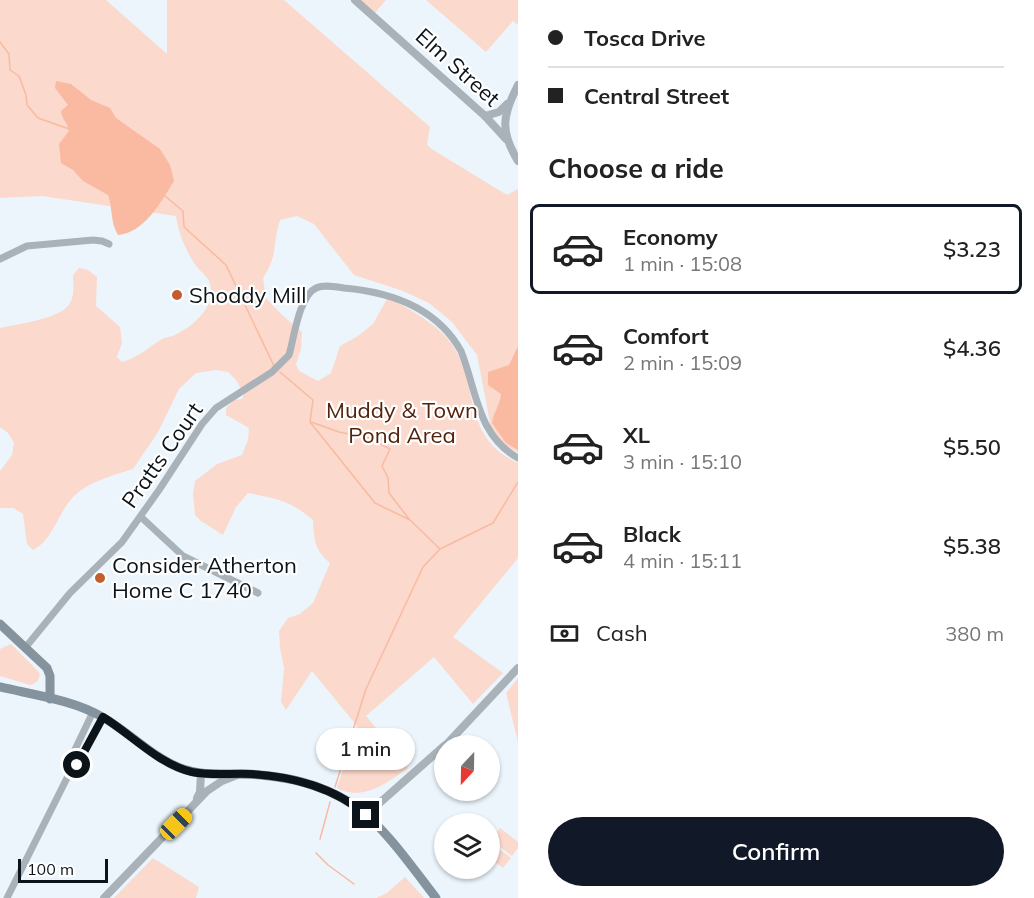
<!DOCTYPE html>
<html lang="en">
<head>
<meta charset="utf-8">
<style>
  body { margin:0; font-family:Mulish,sans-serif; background:#f6f6f6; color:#222; height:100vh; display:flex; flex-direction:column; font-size:22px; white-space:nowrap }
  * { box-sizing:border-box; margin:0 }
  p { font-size:20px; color:#767676 }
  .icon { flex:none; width:33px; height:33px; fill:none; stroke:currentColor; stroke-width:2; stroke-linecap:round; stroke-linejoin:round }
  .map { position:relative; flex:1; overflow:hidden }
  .drawer { display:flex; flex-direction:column; background:#fff; width:516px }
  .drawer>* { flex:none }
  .guide { display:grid; align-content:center; height:132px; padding:0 30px; background:#fff }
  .needle { width:39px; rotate:202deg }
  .fabs { position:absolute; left:434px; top:735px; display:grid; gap:12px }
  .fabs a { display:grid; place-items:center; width:66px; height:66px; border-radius:50%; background:#fff; box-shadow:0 2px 4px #0004; font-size:30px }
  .scale { position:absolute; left:18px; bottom:15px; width:90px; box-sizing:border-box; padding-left:6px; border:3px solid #0c1419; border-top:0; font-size:16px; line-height:21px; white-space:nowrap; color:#0c1419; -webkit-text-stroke:4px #fff; paint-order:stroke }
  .end { position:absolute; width:27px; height:27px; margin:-14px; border:8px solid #0c1419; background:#fff; box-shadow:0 0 0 3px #fff }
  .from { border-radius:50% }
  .bubble { position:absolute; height:42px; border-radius:21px; background:#fff; box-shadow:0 2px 4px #0004; font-size:20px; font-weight:600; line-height:42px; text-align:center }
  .car { position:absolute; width:18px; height:36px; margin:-18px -9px; border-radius:8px; box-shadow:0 0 4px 2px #0007; background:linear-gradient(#f5c518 24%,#345 0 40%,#f5c518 0 76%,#345 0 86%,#f5c518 0) }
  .guide b { display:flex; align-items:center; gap:21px; height:57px; font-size:22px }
  .guide b+b { border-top:2px solid #e0e0e0 }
  .guide i { width:15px; height:15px; background:#222 }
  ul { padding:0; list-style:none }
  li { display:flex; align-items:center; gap:18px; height:90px; margin:0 12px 9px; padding:0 18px; border:3px solid transparent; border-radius:9px }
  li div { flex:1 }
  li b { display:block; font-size:22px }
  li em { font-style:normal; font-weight:600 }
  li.selected { border-color:#111827 }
  li>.icon { width:54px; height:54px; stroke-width:1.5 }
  h2 { padding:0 30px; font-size:27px; line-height:72px }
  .pay { display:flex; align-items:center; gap:15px; height:66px; padding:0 30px; font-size:22px }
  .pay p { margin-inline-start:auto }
  .button { display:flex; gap:12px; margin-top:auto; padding:12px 30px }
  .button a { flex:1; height:69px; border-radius:36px; background:#111827; color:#fff; font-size:24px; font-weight:600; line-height:69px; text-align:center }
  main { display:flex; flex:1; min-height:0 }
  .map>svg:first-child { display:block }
  .green { fill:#fbd9cc }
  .water { fill:#f9baa1 }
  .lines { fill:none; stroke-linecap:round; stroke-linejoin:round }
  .stream { stroke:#f9baa1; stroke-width:1.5 }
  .minor { stroke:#a9b2b9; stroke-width:7 }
  .tertiary { stroke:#a9b2b9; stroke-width:8 }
  .secondary { stroke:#84939d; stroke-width:9 }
  .route { stroke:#0c1419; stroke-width:8 }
  .poi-dot { fill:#c35d2f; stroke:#fff; stroke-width:2 }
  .labels { text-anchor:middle; stroke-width:4.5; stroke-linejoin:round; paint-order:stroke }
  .street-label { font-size:22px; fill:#0c1419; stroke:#fff }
  .poi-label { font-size:22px; fill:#0c1419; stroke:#fff; text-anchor:start }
  .park-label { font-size:22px; fill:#52220c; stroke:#fff }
</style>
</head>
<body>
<main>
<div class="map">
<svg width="518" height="898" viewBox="0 0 518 898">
  <rect width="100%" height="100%" fill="#ecf5fc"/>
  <g class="green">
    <path d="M0 0H106L167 54V0H284L430 127 427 144 430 148 507 195 518 189V453L502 443 491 428 477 355 452 322 429 303 403 291 354 275 314 224 297 216 280 220C272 244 279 254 263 278L266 298 281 314 302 332 301 349 296 364 299 371 318 381 331 373 340 346 358 336 373 324 388 297C410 310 435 322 451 343 481 385 460 436 518 463V558L453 637 503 673 473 704 434 657 366 716 406 764 408 768C387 783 362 802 337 788L357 726 312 671 286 710 281 702 284 668 280 648 279 631 288 618 300 614 313 603 330 563C314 549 314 540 313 520 289 500 278 499 248 493L236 507 223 535 201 521 195 515 193 493 195 481 217 464 242 455 248 440 249 428 226 415V408L234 400 242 399 244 394 236 380 228 372 216 370 196 373 179 389 158 432 133 469C112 476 89 481 73 497 58 513 53 540 33 550L27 544 23 514 13 508H0V471L12 455 14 443 8 433 0 427V328C17 324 62 319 70 303 75 295 73 284 73 275L79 268 88 270 97 277 96 306 120 327 122 343 117 357 122 362C137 358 148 348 162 339 166 337 171 337 175 335 194 326 219 304 209 281 207 276 201 272 197 267 187 254 178 232 176 216L42 196 0 198Z"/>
    <polygon points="360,0 386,0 375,13"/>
    <polygon points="426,0 518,0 518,25 513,21 486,52"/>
    <path d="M11 644 39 672C41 679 36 684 30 685L0 676V649Z"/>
    <polygon points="518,678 518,742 506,693"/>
    <polygon points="500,828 518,842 518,848 512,856 491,840"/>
    <polygon points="490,842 511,858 503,868 489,858"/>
    <polygon points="153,858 199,887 196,898 114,898"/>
    <polygon points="405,877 424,898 376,898 387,893"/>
  </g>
  <g class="water">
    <path d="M56 81 71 84 91 100 110 108 116 118 160 149 170 165 174 181C161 202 144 233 118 235 110 222 113 209 108 195L83 181 73 170 61 163 59 144 69 131C68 123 62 120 61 111L68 105 55 88Z"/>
    <path d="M518 346V450L506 443 492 423C494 411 500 405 501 394L488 385V372L509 365Z"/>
  </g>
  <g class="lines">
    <g class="stream">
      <polyline points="0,42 9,54 10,70 19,76 26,95 27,105 38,118 69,129"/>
      <polyline points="165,196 183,211 184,227 226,265 274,366"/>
      <polyline points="280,372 313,400 310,422 375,503 410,520 440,549"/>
      <polyline points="311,422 339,432 369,438 390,449 382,466 388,478 389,493 409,519"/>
      <polyline points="335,787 366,689 423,567 440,549 493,523 518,482"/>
      <polyline points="320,839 330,802"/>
      <polyline points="316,853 328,865 354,884"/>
    </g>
    <g class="minor">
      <polyline points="0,259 27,246 93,240 102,241 109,244"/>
      <polyline points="141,517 183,556 258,593"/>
      <path d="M25 648 70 593 122 542 159 490 202 424 216 408 272 372 289 355C294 338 299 296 316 288 324 284 336 287 344 288 390 292 437 308 461 351 477 391 477 435 518 458"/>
      <polyline points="68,776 69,762 93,712"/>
      <polyline points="7,898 67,778 77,765 103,717"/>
    </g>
    <g class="tertiary">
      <polyline points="355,0 485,116 506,139"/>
      <path d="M518 85C502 116 500 131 518 161"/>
      <polyline points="485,116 499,112 507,104"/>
      <polyline points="445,746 518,668"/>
      <polyline points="197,798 200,792 201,773"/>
      <polyline points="366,815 444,746"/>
      <polyline points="104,898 207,791 222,781 237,775"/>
    </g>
    <g class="secondary">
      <polyline points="0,624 47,668 50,676 50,699"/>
      <path d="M0 687C34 695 74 700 104 718 130 733 152 757 180 768 206 778 234 772 261 775 295 778 331 788 359 809 385 828 415 871 436 898"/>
    </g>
  </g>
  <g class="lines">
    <path class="route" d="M77 765 103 717C131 734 158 764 192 772 211 776 232 773 251 774 291 776 336 788 366 815"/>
  </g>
  <g class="poi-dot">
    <circle cx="177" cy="295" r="6"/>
    <circle cx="100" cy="578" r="6"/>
  </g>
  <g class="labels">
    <g class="street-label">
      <text transform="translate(458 67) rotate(42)" y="8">Elm Street</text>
      <text transform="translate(162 455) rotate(-55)" y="8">Pratts Court</text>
    </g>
    <g class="poi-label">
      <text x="189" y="303">Shoddy Mill</text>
      <text x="112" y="573">Consider Atherton<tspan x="112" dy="25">Home C 1740</tspan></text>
    </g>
    <g class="park-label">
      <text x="402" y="418">Muddy &amp; Town<tspan x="402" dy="25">Pond Area</tspan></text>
    </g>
  </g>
</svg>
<div class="fabs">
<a><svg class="needle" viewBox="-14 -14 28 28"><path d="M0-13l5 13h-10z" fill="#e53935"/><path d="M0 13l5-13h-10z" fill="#767676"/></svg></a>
<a><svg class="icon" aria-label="layers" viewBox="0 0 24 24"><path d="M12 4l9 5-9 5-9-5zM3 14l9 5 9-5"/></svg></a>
</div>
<div class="scale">100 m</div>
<i class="end from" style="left:77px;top:765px"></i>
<i class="end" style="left:366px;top:815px"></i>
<div class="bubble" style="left:316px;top:728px;width:99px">1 min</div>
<i class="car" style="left:176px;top:824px;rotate:45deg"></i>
</div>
<section class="drawer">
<div class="guide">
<b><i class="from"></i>Tosca Drive</b>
<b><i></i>Central Street</b>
</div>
<h2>Choose a ride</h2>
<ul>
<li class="selected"><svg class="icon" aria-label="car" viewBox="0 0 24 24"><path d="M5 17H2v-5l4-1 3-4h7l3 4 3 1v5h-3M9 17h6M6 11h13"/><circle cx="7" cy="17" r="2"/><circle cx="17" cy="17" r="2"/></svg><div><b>Economy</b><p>1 min · 15:08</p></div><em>$3.23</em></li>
<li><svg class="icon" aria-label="car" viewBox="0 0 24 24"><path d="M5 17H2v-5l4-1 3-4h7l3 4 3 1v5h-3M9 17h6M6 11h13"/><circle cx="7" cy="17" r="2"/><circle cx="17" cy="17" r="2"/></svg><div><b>Comfort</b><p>2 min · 15:09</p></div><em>$4.36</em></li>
<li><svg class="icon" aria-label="car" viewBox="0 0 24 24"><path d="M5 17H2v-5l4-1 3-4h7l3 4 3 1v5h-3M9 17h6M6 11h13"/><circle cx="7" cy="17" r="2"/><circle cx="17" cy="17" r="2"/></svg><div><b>XL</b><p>3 min · 15:10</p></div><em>$5.50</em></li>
<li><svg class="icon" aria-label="car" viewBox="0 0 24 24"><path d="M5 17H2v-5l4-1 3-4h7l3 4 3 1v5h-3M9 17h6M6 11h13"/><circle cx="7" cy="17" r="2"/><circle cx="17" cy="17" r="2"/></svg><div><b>Black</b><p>4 min · 15:11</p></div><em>$5.38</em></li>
</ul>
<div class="pay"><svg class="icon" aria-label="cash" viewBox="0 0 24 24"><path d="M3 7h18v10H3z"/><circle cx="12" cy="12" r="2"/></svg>Cash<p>380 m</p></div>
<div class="button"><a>Confirm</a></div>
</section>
</main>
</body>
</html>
